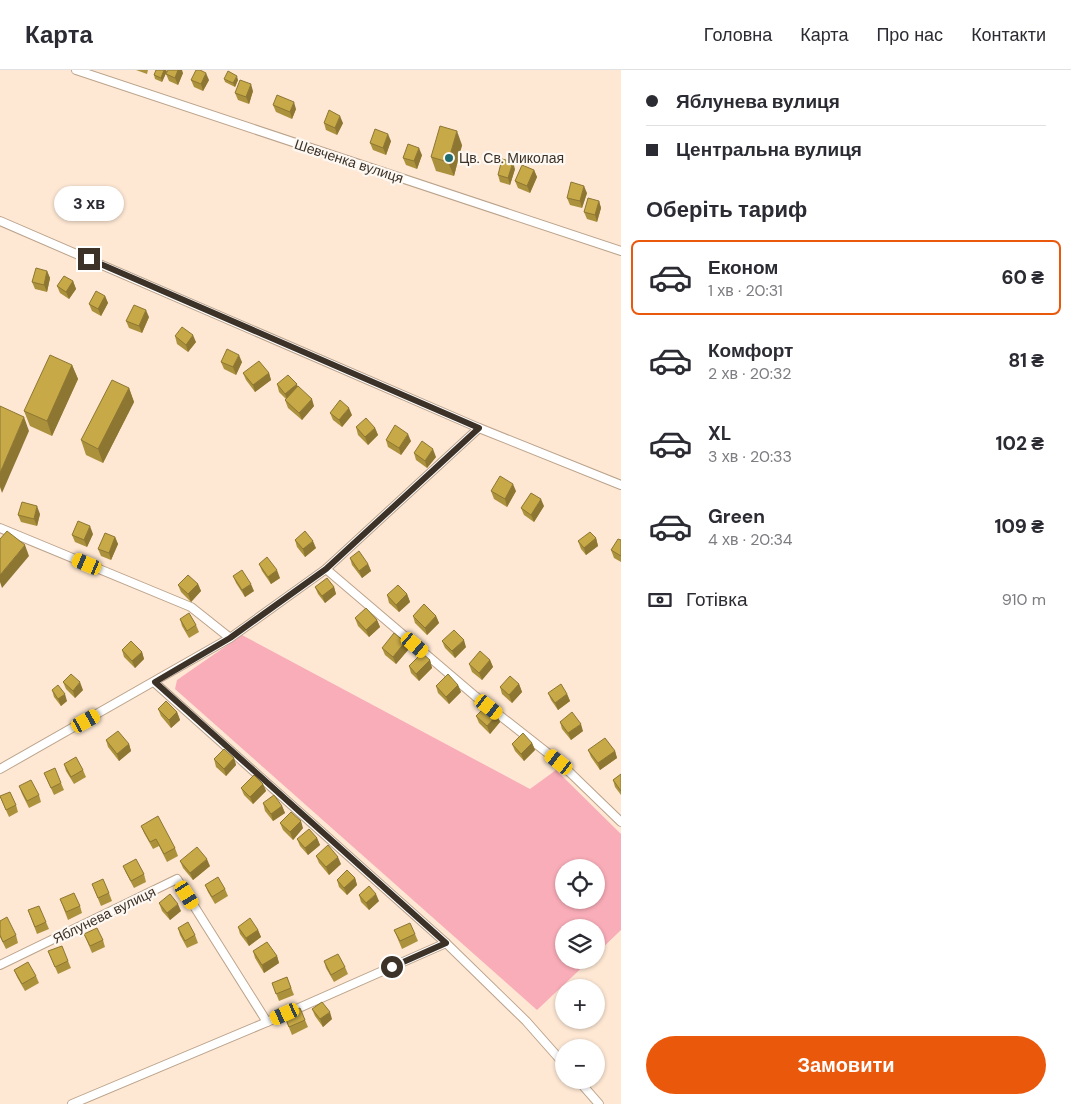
<!DOCTYPE html>
<html lang="uk">
<head>
<meta charset="utf-8">
<style>
  body { margin:0; font-family:"DM Sans",sans-serif; background:#f7f7f7; color:#2b2b33; height:100vh; display:flex; flex-direction:column; font-size:19px; white-space:nowrap }
  * { box-sizing:border-box; margin:0 }
  p { font-size:16px; color:#7c7c81 }
  .icon { flex:none; width:28px; height:28px; fill:none; stroke:currentColor; stroke-width:2; stroke-linecap:round; stroke-linejoin:round }
  .map { position:relative; flex:1; overflow:hidden }
  .drawer { display:flex; flex-direction:column; background:#fff; width:450px }
  .drawer>* { flex:none }
  .hud { display:grid; align-content:center; height:110px; padding:0 25px; background:#fff }
  .buttons { position:absolute; left:555px; top:789px; display:grid; gap:10px }
  .buttons a { display:grid; place-items:center; width:50px; height:50px; border-radius:50%; background:#fff; box-shadow:0 1px 4px #0004; font-size:25px }
  .end { position:absolute; width:22px; height:22px; margin:-11px; border:6px solid #3c3228; background:#fff; box-shadow:0 0 0 2px #fff }
  .from { border-radius:50% }
  .bubble { position:absolute; height:35px; border-radius:18px; background:#fff; box-shadow:0 1px 4px #0004; font-size:16px; font-weight:800; line-height:35px; text-align:center }
  .car { position:absolute; width:15px; height:30px; margin:-15px -8px; border-radius:6px; box-shadow:0 0 4px 1px #0007; background:linear-gradient(#f5c518 24%,#345 0 40%,#f5c518 0 76%,#345 0 86%,#f5c518 0) }
  .hud b { display:flex; align-items:center; gap:18px; height:48px; font-size:19px }
  .hud b+b { border-top:1px solid #e1e1e2 }
  .hud i { width:12px; height:12px; background:#2b2b33 }
  ul { padding:0; list-style:none }
  li { display:flex; align-items:center; gap:15px; height:75px; margin:0 10px 8px; padding:0 15px; border:2px solid transparent; border-radius:8px }
  li div { flex:1 }
  li b { display:block; font-size:19px }
  li em { font-style:normal; font-weight:800 }
  li.current { border-color:#ea580c }
  li>.icon { width:45px; height:45px; stroke-width:1.5 }
  h2 { padding:0 25px; font-size:22px; line-height:60px }
  .pay { display:flex; align-items:center; gap:12px; height:55px; padding:0 25px; font-size:19px }
  .pay p { margin-inline-start:auto }
  .action { display:flex; gap:10px; margin-top:auto; padding:10px 25px }
  .action a { flex:1; height:58px; border-radius:30px; background:#ea580c; color:#fff; font-size:20px; font-weight:800; line-height:58px; text-align:center }
  header { display:flex; align-items:center; gap:30px; box-sizing:border-box; height:70px; padding:0 25px; background:#fff; border-bottom:1px solid #e1e1e2 }
  header strong { font-size:24px }
  nav { display:flex; gap:28px; margin-inline-start:auto; font-size:18px }
  main { display:flex; flex:1; min-height:0 }
  .map>svg:first-child { display:block }
  .green { fill:#f9adb8; fill-rule:evenodd }
  .lines { fill:none; stroke-linecap:round; stroke-linejoin:round }
  .street-casing { stroke:#bca38b; stroke-width:10 }
  .street { stroke:#fff; stroke-width:8 }
  .wall { fill:#ac913d }
  .shaded-wall { fill:#8c7632 }
  .building { fill:#c8a947; stroke:#8c7632 }
  .route { stroke:#3c3228; stroke-width:6 }
  .poi-dot { fill:#206c70; stroke:#fef8f3; stroke-width:2 }
  .labels { text-anchor:middle; stroke-width:4.5; stroke-linejoin:round; paint-order:stroke }
  .poi-label { font-size:14px; fill:#3c3228; stroke:#fef8f3; text-anchor:start }
  .street-label { font-size:14px; fill:#3c3228; stroke:#fef8f3 }
</style>
</head>
<body>
<header>
<strong>Карта</strong>
<nav><a>Головна</a><a>Карта</a><a>Про нас</a><a>Контакти</a></nav>
</header>
<main>
<div class="map">
<svg width="621" height="1034" viewBox="0 0 621 1034">
  <rect width="100%" height="100%" fill="#fee8d4"/>
  <path class="green" d="M242 565 530 719 556 700 621 764V860L596 884V858H564V890H590L537 940 175 619 177 610ZM564 798H596V830H564Z"/>
  <g class="lines">
    <defs>
      <g id="street">
        <polyline points="76,0 621,181"/>
        <polyline points="0,151 479,358 621,415"/>
        <polyline points="0,458 191,537 230,568"/>
        <polyline points="326,499 475,626 559,692 621,752"/>
        <polyline points="155,613 446,873 526,951 564,994"/>
        <polyline points="0,699 230,568 326,499 479,358"/>
        <polyline points="0,895 177,809 267,952 446,873"/>
        <polyline points="578,1010 599,1034"/>
        <polyline points="72,1034 267,952"/>
      </g>
    </defs>
    <use href="#street" class="street-casing"/>
    <use href="#street" class="street"/>
  </g>
  <g class="wall">
    <polygon points="136,0 148,0 147,4"/>
    <polygon points="167,1 162,12 155,9 154,5"/>
    <polygon points="183,3 178,15 169,11 166,4"/>
    <polygon points="224,9 238,10 235,17 225,12"/>
    <polygon points="191,10 209,10 203,21 194,17"/>
    <polygon points="253,21 249,34 238,30 235,23"/>
    <polygon points="273,35 296,39 292,49 276,42"/>
    <polygon points="324,53 343,53 337,65 326,60"/>
    <polygon points="391,71 386,85 373,80 370,73"/>
    <polygon points="462,75 454,106 436,101 431,87"/>
    <polygon points="422,85 417,99 406,95 403,88"/>
    <polygon points="515,99 510,115 500,112 498,105"/>
    <polygon points="534,100 537,107 530,123 518,118 515,111"/>
    <polygon points="587,123 582,138 570,135 567,128"/>
    <polygon points="599,131 601,138 597,152 587,149 584,142"/>
    <polygon points="47,201 50,208 47,222 35,219 32,212"/>
    <polygon points="73,211 76,219 69,229 60,223 57,216"/>
    <polygon points="105,226 108,233 101,246 92,241 89,234"/>
    <polygon points="149,247 142,263 129,258 126,251"/>
    <polygon points="175,266 196,272 188,282 177,274"/>
    <polygon points="221,292 242,292 236,305 224,299"/>
    <polygon points="72,295 78,309 52,366 30,356 24,341"/>
    <polygon points="243,303 269,303 271,310 255,322 246,310"/>
    <polygon points="277,314 298,317 314,336 302,350 288,338 285,330 286,329 279,322"/>
    <polygon points="129,318 134,332 103,393 86,385 81,370"/>
    <polygon points="330,343 352,345 342,357 333,350"/>
    <polygon points="356,357 375,358 378,365 368,375 358,365"/>
    <polygon points="386,370 411,371 401,385 388,377"/>
    <polygon points="414,383 436,387 427,398 416,390"/>
    <polygon points="491,421 516,421 507,437 494,429"/>
    <polygon points="544,436 534,452 524,445 521,438"/>
    <polygon points="40,444 37,456 21,452 18,445"/>
    <polygon points="93,464 87,477 75,472 72,465"/>
    <polygon points="115,467 118,474 111,490 101,486 98,479"/>
    <polygon points="596,468 598,476 586,485 581,479 578,471"/>
    <polygon points="295,470 316,478 305,487 297,477"/>
    <polygon points="621,470 621,492 614,488 611,480"/>
    <polygon points="350,488 368,494 371,501 362,508 352,495"/>
    <polygon points="259,494 280,508 271,514 262,501"/>
    <polygon points="233,506 254,521 245,527 236,513"/>
    <polygon points="198,514 201,521 191,532 181,522 178,515"/>
    <polygon points="315,517 334,517 336,524 325,533 318,524"/>
    <polygon points="407,524 410,532 399,542 389,533 387,525"/>
    <polygon points="413,546 436,546 439,553 427,565 415,553"/>
    <polygon points="355,548 377,550 380,557 369,567 358,556"/>
    <polygon points="180,549 196,555 199,562 189,568 182,556"/>
    <polygon points="442,571 466,577 455,588 445,578"/>
    <polygon points="405,572 408,580 396,594 385,585 382,578"/>
    <polygon points="122,580 142,582 144,589 135,598 124,587"/>
    <polygon points="430,590 432,598 419,611 411,603 409,596"/>
    <polygon points="490,590 493,597 482,610 472,602 469,594"/>
    <polygon points="63,612 83,620 75,628 66,619"/>
    <polygon points="519,614 522,622 512,633 502,624 500,617"/>
    <polygon points="458,615 461,622 449,634 438,623 436,616"/>
    <polygon points="52,620 67,631 61,636 54,627"/>
    <polygon points="548,623 567,624 570,631 558,640 551,630"/>
    <polygon points="158,639 177,642 180,650 171,658 161,646"/>
    <polygon points="497,645 500,652 490,664 479,653 476,646"/>
    <polygon points="560,652 583,661 571,670 562,659"/>
    <polygon points="106,670 129,674 131,681 119,691 108,677"/>
    <polygon points="532,673 535,680 524,691 515,681 512,674"/>
    <polygon points="588,680 615,681 617,688 600,700 591,687"/>
    <polygon points="234,688 236,695 226,706 216,697 214,689"/>
    <polygon points="64,694 83,700 86,707 74,714 66,701"/>
    <polygon points="44,703 61,713 64,720 54,725"/>
    <polygon points="621,704 621,725 615,717 613,710"/>
    <polygon points="263,714 266,721 253,734 244,725 241,718"/>
    <polygon points="19,716 39,725 41,732 29,738 22,724"/>
    <polygon points="0,727 16,735 18,742 9,747"/>
    <polygon points="263,733 282,736 285,743 273,751 265,741"/>
    <polygon points="280,753 303,758 293,770 283,760"/>
    <polygon points="141,756 175,778 178,786 167,792 159,776 153,779 144,763"/>
    <polygon points="317,768 320,775 308,785 300,776 297,769"/>
    <polygon points="316,786 341,794 329,805 319,793"/>
    <polygon points="180,791 210,796 193,810 183,798"/>
    <polygon points="123,796 144,804 146,812 134,818 126,803"/>
    <polygon points="355,808 357,815 347,825 339,817 337,810"/>
    <polygon points="92,814 109,823 112,831 101,836"/>
    <polygon points="205,815 225,819 228,826 215,834 208,822"/>
    <polygon points="359,825 379,831 369,840 361,832"/>
    <polygon points="60,829 80,836 82,843 68,850"/>
    <polygon points="159,833 181,841 170,850 162,841"/>
    <polygon points="28,840 46,852 49,859 37,864"/>
    <polygon points="0,851 16,865 18,873 6,879 0,867"/>
    <polygon points="238,857 258,860 261,867 249,876 240,864"/>
    <polygon points="178,858 195,865 198,873 187,878 180,865"/>
    <polygon points="394,860 415,864 418,871 402,879"/>
    <polygon points="84,864 103,870 105,877 92,883"/>
    <polygon points="48,881 68,891 71,898 58,904"/>
    <polygon points="253,881 277,886 279,893 264,903 255,888"/>
    <polygon points="324,891 345,897 348,904 334,912 326,898"/>
    <polygon points="14,900 36,906 39,913 25,921 17,907"/>
    <polygon points="287,907 294,925 279,931 272,913"/>
    <polygon points="312,939 332,949 323,957 315,946"/>
    <polygon points="284,945 305,950 308,957 292,965"/>
  </g>
  <g class="shaded-wall">
    <polygon points="164,0 166,0 167,1 162,12 161,8"/>
    <polygon points="178,0 182,0 183,3 178,15 175,8"/>
    <polygon points="206,3 209,10 203,21 201,14"/>
    <polygon points="237,6 238,10 235,17 233,13"/>
    <polygon points="251,14 253,21 249,34 246,27"/>
    <polygon points="294,32 296,39 292,49 290,42"/>
    <polygon points="340,46 343,53 337,65 335,58"/>
    <polygon points="457,61 462,75 454,106 448,92"/>
    <polygon points="388,64 391,71 386,85 383,78"/>
    <polygon points="419,78 422,85 417,99 414,91"/>
    <polygon points="513,92 515,99 510,115 508,108"/>
    <polygon points="534,100 537,107 530,123 527,116"/>
    <polygon points="584,116 587,123 582,138 580,131"/>
    <polygon points="599,131 601,138 597,152 595,145"/>
    <polygon points="47,201 50,208 47,222 44,215"/>
    <polygon points="73,211 76,219 69,229 66,222"/>
    <polygon points="105,226 108,233 101,246 98,239"/>
    <polygon points="146,240 149,247 142,263 139,256"/>
    <polygon points="193,265 196,272 188,282 186,275"/>
    <polygon points="239,285 242,292 236,305 233,297"/>
    <polygon points="72,295 78,309 52,366 47,351"/>
    <polygon points="269,303 271,310 255,322 253,315"/>
    <polygon points="297,314 299,322 288,331 285,324"/>
    <polygon points="129,318 134,332 103,393 98,379"/>
    <polygon points="312,329 314,336 302,350 299,343"/>
    <polygon points="349,338 352,345 342,357 339,350"/>
    <polygon points="24,347 29,361 2,423 0,417 0,403"/>
    <polygon points="375,358 378,365 368,375 365,367"/>
    <polygon points="408,364 411,371 401,385 399,378"/>
    <polygon points="433,379 436,387 427,398 425,391"/>
    <polygon points="513,414 516,421 507,437 505,429"/>
    <polygon points="541,429 544,436 534,452 531,445"/>
    <polygon points="37,436 40,444 37,456 34,449"/>
    <polygon points="90,456 93,464 87,477 84,470"/>
    <polygon points="115,467 118,474 111,490 109,483"/>
    <polygon points="596,468 598,476 586,485 584,478"/>
    <polygon points="313,471 316,478 305,487 303,479"/>
    <polygon points="25,475 29,486 2,518 0,512 0,505"/>
    <polygon points="368,494 371,501 362,508 359,501"/>
    <polygon points="277,500 280,508 271,514 268,507"/>
    <polygon points="198,514 201,521 191,532 188,524"/>
    <polygon points="251,514 254,521 245,527 242,520"/>
    <polygon points="334,517 336,524 325,533 322,526"/>
    <polygon points="407,524 410,532 399,542 396,535"/>
    <polygon points="436,546 439,553 427,565 425,558"/>
    <polygon points="377,550 380,557 369,567 366,560"/>
    <polygon points="464,570 466,577 455,588 452,581"/>
    <polygon points="405,572 408,580 396,594 393,587"/>
    <polygon points="142,582 144,589 135,598 132,591"/>
    <polygon points="430,590 432,598 419,611 416,604"/>
    <polygon points="490,590 493,597 482,610 479,603"/>
    <polygon points="80,612 83,620 75,628 73,621"/>
    <polygon points="519,614 522,622 512,633 509,625"/>
    <polygon points="458,615 461,622 449,634 446,627"/>
    <polygon points="65,624 67,631 61,636 58,629"/>
    <polygon points="567,624 570,631 558,640 555,633"/>
    <polygon points="177,642 180,650 171,658 169,650"/>
    <polygon points="497,645 500,652 490,664 487,656"/>
    <polygon points="581,654 583,661 571,670 568,663"/>
    <polygon points="532,673 535,680 524,691 521,684"/>
    <polygon points="129,674 131,681 119,691 117,684"/>
    <polygon points="615,681 617,688 600,700 598,693"/>
    <polygon points="234,688 236,695 226,706 224,699"/>
    <polygon points="263,714 266,721 253,734 250,727"/>
    <polygon points="282,736 285,743 273,751 271,744"/>
    <polygon points="301,751 303,758 293,770 290,762"/>
    <polygon points="317,768 320,775 308,785 305,778"/>
    <polygon points="338,787 341,794 329,805 326,797"/>
    <polygon points="207,789 210,796 193,810 190,803"/>
    <polygon points="355,808 357,815 347,825 344,818"/>
    <polygon points="376,824 379,831 369,840 366,833"/>
    <polygon points="178,834 181,841 170,850 167,843"/>
    <polygon points="258,860 261,867 249,876 246,868"/>
    <polygon points="277,886 279,893 264,903 262,895"/>
    <polygon points="330,942 332,949 323,957 320,949"/>
  </g>
  <g class="building">
    <polygon points="156,0 164,0 161,8 154,5"/>
    <polygon points="168,0 178,0 175,8 166,4"/>
    <polygon points="196,0 200,0 206,3 201,14 191,10"/>
    <polygon points="228,1 237,6 233,13 224,9"/>
    <polygon points="240,10 251,14 246,27 235,23"/>
    <polygon points="277,25 294,32 290,42 273,35"/>
    <polygon points="329,40 340,46 335,58 324,53"/>
    <polygon points="440,56 457,61 448,92 431,87"/>
    <polygon points="375,59 388,64 383,78 370,73"/>
    <polygon points="408,74 419,78 414,91 403,88"/>
    <polygon points="502,89 513,92 508,108 498,105"/>
    <polygon points="522,95 534,100 527,116 515,111"/>
    <polygon points="571,112 584,116 580,131 567,128"/>
    <polygon points="588,128 599,131 595,145 584,142"/>
    <polygon points="36,198 47,201 44,215 32,212"/>
    <polygon points="64,206 73,211 66,222 57,216"/>
    <polygon points="96,221 105,226 98,239 89,234"/>
    <polygon points="134,235 146,240 139,256 126,251"/>
    <polygon points="182,257 193,265 186,275 175,266"/>
    <polygon points="227,279 239,285 233,297 221,292"/>
    <polygon points="50,285 72,295 47,351 24,341"/>
    <polygon points="259,291 269,303 253,315 243,303"/>
    <polygon points="288,305 297,314 285,324 277,314"/>
    <polygon points="112,310 129,318 98,379 81,370"/>
    <polygon points="298,316 312,329 299,343 285,330"/>
    <polygon points="340,330 349,338 339,350 330,343"/>
    <polygon points="0,336 24,347 0,403"/>
    <polygon points="366,348 375,358 365,367 356,357"/>
    <polygon points="395,355 408,364 399,378 386,370"/>
    <polygon points="422,371 433,379 425,391 414,383"/>
    <polygon points="500,406 513,414 505,429 491,421"/>
    <polygon points="531,423 541,429 531,445 521,438"/>
    <polygon points="22,432 37,436 34,449 18,445"/>
    <polygon points="78,451 90,456 84,470 72,465"/>
    <polygon points="7,461 25,475 0,505 0,469"/>
    <polygon points="305,461 313,471 303,479 295,470"/>
    <polygon points="590,462 596,468 584,478 578,471"/>
    <polygon points="105,463 115,467 109,483 98,479"/>
    <polygon points="618,469 621,470 621,486 611,480"/>
    <polygon points="359,481 368,494 359,501 350,488"/>
    <polygon points="267,487 277,500 268,507 259,494"/>
    <polygon points="242,500 251,514 242,520 233,506"/>
    <polygon points="188,505 198,514 188,524 178,515"/>
    <polygon points="327,508 334,517 322,526 315,517"/>
    <polygon points="398,515 407,524 396,535 387,525"/>
    <polygon points="424,534 436,546 425,558 413,546"/>
    <polygon points="366,538 377,550 366,560 355,548"/>
    <polygon points="189,543 196,555 187,561 180,549"/>
    <polygon points="454,560 464,570 452,581 442,571"/>
    <polygon points="394,563 405,572 393,587 382,578"/>
    <polygon points="131,571 142,582 132,591 122,580"/>
    <polygon points="480,581 490,590 479,603 469,594"/>
    <polygon points="422,583 430,590 416,604 409,596"/>
    <polygon points="71,604 80,612 73,621 63,612"/>
    <polygon points="448,604 458,615 446,627 436,616"/>
    <polygon points="510,606 519,614 509,625 500,617"/>
    <polygon points="561,614 567,624 555,633 548,623"/>
    <polygon points="58,615 65,624 58,629 52,620"/>
    <polygon points="166,631 177,642 169,650 158,639"/>
    <polygon points="487,635 497,645 487,656 476,646"/>
    <polygon points="572,642 581,654 568,663 560,652"/>
    <polygon points="118,661 129,674 117,684 106,670"/>
    <polygon points="523,663 532,673 521,684 512,674"/>
    <polygon points="605,668 615,681 598,693 588,680"/>
    <polygon points="224,679 234,688 224,699 214,689"/>
    <polygon points="76,687 83,700 71,707 64,694"/>
    <polygon points="55,698 61,713 51,718 44,703"/>
    <polygon points="621,704 621,721 613,710"/>
    <polygon points="254,705 263,714 250,727 241,718"/>
    <polygon points="31,710 39,725 27,731 19,716"/>
    <polygon points="10,722 16,735 6,740 0,726"/>
    <polygon points="274,725 282,736 271,744 263,733"/>
    <polygon points="291,742 301,751 290,762 280,753"/>
    <polygon points="158,746 175,778 164,784 156,769 150,772 141,756"/>
    <polygon points="309,759 317,768 305,778 297,769"/>
    <polygon points="328,775 338,787 326,797 316,786"/>
    <polygon points="197,777 207,789 190,803 180,791"/>
    <polygon points="136,789 144,804 131,811 123,796"/>
    <polygon points="347,800 355,808 344,818 337,810"/>
    <polygon points="218,807 225,819 212,827 205,815"/>
    <polygon points="103,809 109,823 98,828 92,814"/>
    <polygon points="369,816 376,824 366,833 359,825"/>
    <polygon points="74,823 80,836 66,842 60,829"/>
    <polygon points="170,824 178,834 167,843 159,833"/>
    <polygon points="39,836 46,852 35,857 28,840"/>
    <polygon points="7,847 16,865 3,872 0,865 0,851"/>
    <polygon points="250,848 258,860 246,868 238,857"/>
    <polygon points="188,852 195,865 185,871 178,858"/>
    <polygon points="410,853 415,864 400,871 394,860"/>
    <polygon points="97,858 103,870 90,876 84,864"/>
    <polygon points="267,872 277,886 262,895 253,881"/>
    <polygon points="62,876 68,891 55,897 48,881"/>
    <polygon points="338,884 345,897 331,905 324,891"/>
    <polygon points="28,892 36,906 22,914 14,900"/>
    <polygon points="287,907 291,918 276,924 272,913"/>
    <polygon points="322,932 330,942 320,949 312,939"/>
    <polygon points="300,938 305,950 289,957 284,945"/>
  </g>
  <g class="lines">
    <polyline class="route" points="89,189 479,358 326,499 230,568 155,612 446,873 392,897"/>
  </g>
  <circle class="poi-dot" cx="449" cy="88" r="5"/>
  <g class="labels">
    <g class="poi-label">
      <text x="459" y="93">Цв. Св. Миколая</text>
    </g>
    <g class="street-label">
      <text transform="translate(349 91) rotate(18)" y="5">Шевченка вулиця</text>
      <text transform="translate(104 845) rotate(-26)" y="5">Яблунева вулиця</text>
    </g>
  </g>
</svg>
<div class="buttons">
<a><svg class="icon" aria-label="locate" viewBox="0 0 24 24"><circle cx="12" cy="12" r="6"/><path d="M12 2v4M12 18v4M2 12h4M18 12h4"/></svg></a>
<a><svg class="icon" aria-label="layers" viewBox="0 0 24 24"><path d="M12 4l9 5-9 5-9-5zM3 14l9 5 9-5"/></svg></a>
<a>+</a>
<a>−</a>
</div>
<i class="end from" style="left:392px;top:897px"></i>
<i class="end" style="left:89px;top:189px"></i>
<div class="bubble" style="left:54px;top:116px;width:70px">3 хв</div>
<i class="car" style="left:87px;top:494px;rotate:293deg"></i>
<i class="car" style="left:415px;top:575px;rotate:130deg"></i>
<i class="car" style="left:489px;top:637px;rotate:128deg"></i>
<i class="car" style="left:86px;top:651px;rotate:61deg"></i>
<i class="car" style="left:559px;top:692px;rotate:308deg"></i>
<i class="car" style="left:187px;top:825px;rotate:148deg"></i>
<i class="car" style="left:285px;top:944px;rotate:246deg"></i>
</div>
<section class="drawer">
<div class="hud">
<b><i class="from"></i>Яблунева вулиця</b>
<b><i></i>Центральна вулиця</b>
</div>
<h2>Оберіть тариф</h2>
<ul>
<li class="current"><svg class="icon" aria-label="car" viewBox="0 0 24 24"><path d="M5 17H2v-5l4-1 3-4h7l3 4 3 1v5h-3M9 17h6M6 11h13"/><circle cx="7" cy="17" r="2"/><circle cx="17" cy="17" r="2"/></svg><div><b>Економ</b><p>1 хв · 20:31</p></div><em>60 ₴</em></li>
<li><svg class="icon" aria-label="car" viewBox="0 0 24 24"><path d="M5 17H2v-5l4-1 3-4h7l3 4 3 1v5h-3M9 17h6M6 11h13"/><circle cx="7" cy="17" r="2"/><circle cx="17" cy="17" r="2"/></svg><div><b>Комфорт</b><p>2 хв · 20:32</p></div><em>81 ₴</em></li>
<li><svg class="icon" aria-label="car" viewBox="0 0 24 24"><path d="M5 17H2v-5l4-1 3-4h7l3 4 3 1v5h-3M9 17h6M6 11h13"/><circle cx="7" cy="17" r="2"/><circle cx="17" cy="17" r="2"/></svg><div><b>XL</b><p>3 хв · 20:33</p></div><em>102 ₴</em></li>
<li><svg class="icon" aria-label="car" viewBox="0 0 24 24"><path d="M5 17H2v-5l4-1 3-4h7l3 4 3 1v5h-3M9 17h6M6 11h13"/><circle cx="7" cy="17" r="2"/><circle cx="17" cy="17" r="2"/></svg><div><b>Green</b><p>4 хв · 20:34</p></div><em>109 ₴</em></li>
</ul>
<div class="pay"><svg class="icon" aria-label="cash" viewBox="0 0 24 24"><path d="M3 7h18v10H3z"/><circle cx="12" cy="12" r="2"/></svg>Готівка<p>910 m</p></div>
<div class="action"><a>Замовити</a></div>
</section>
</main>
</body>
</html>
